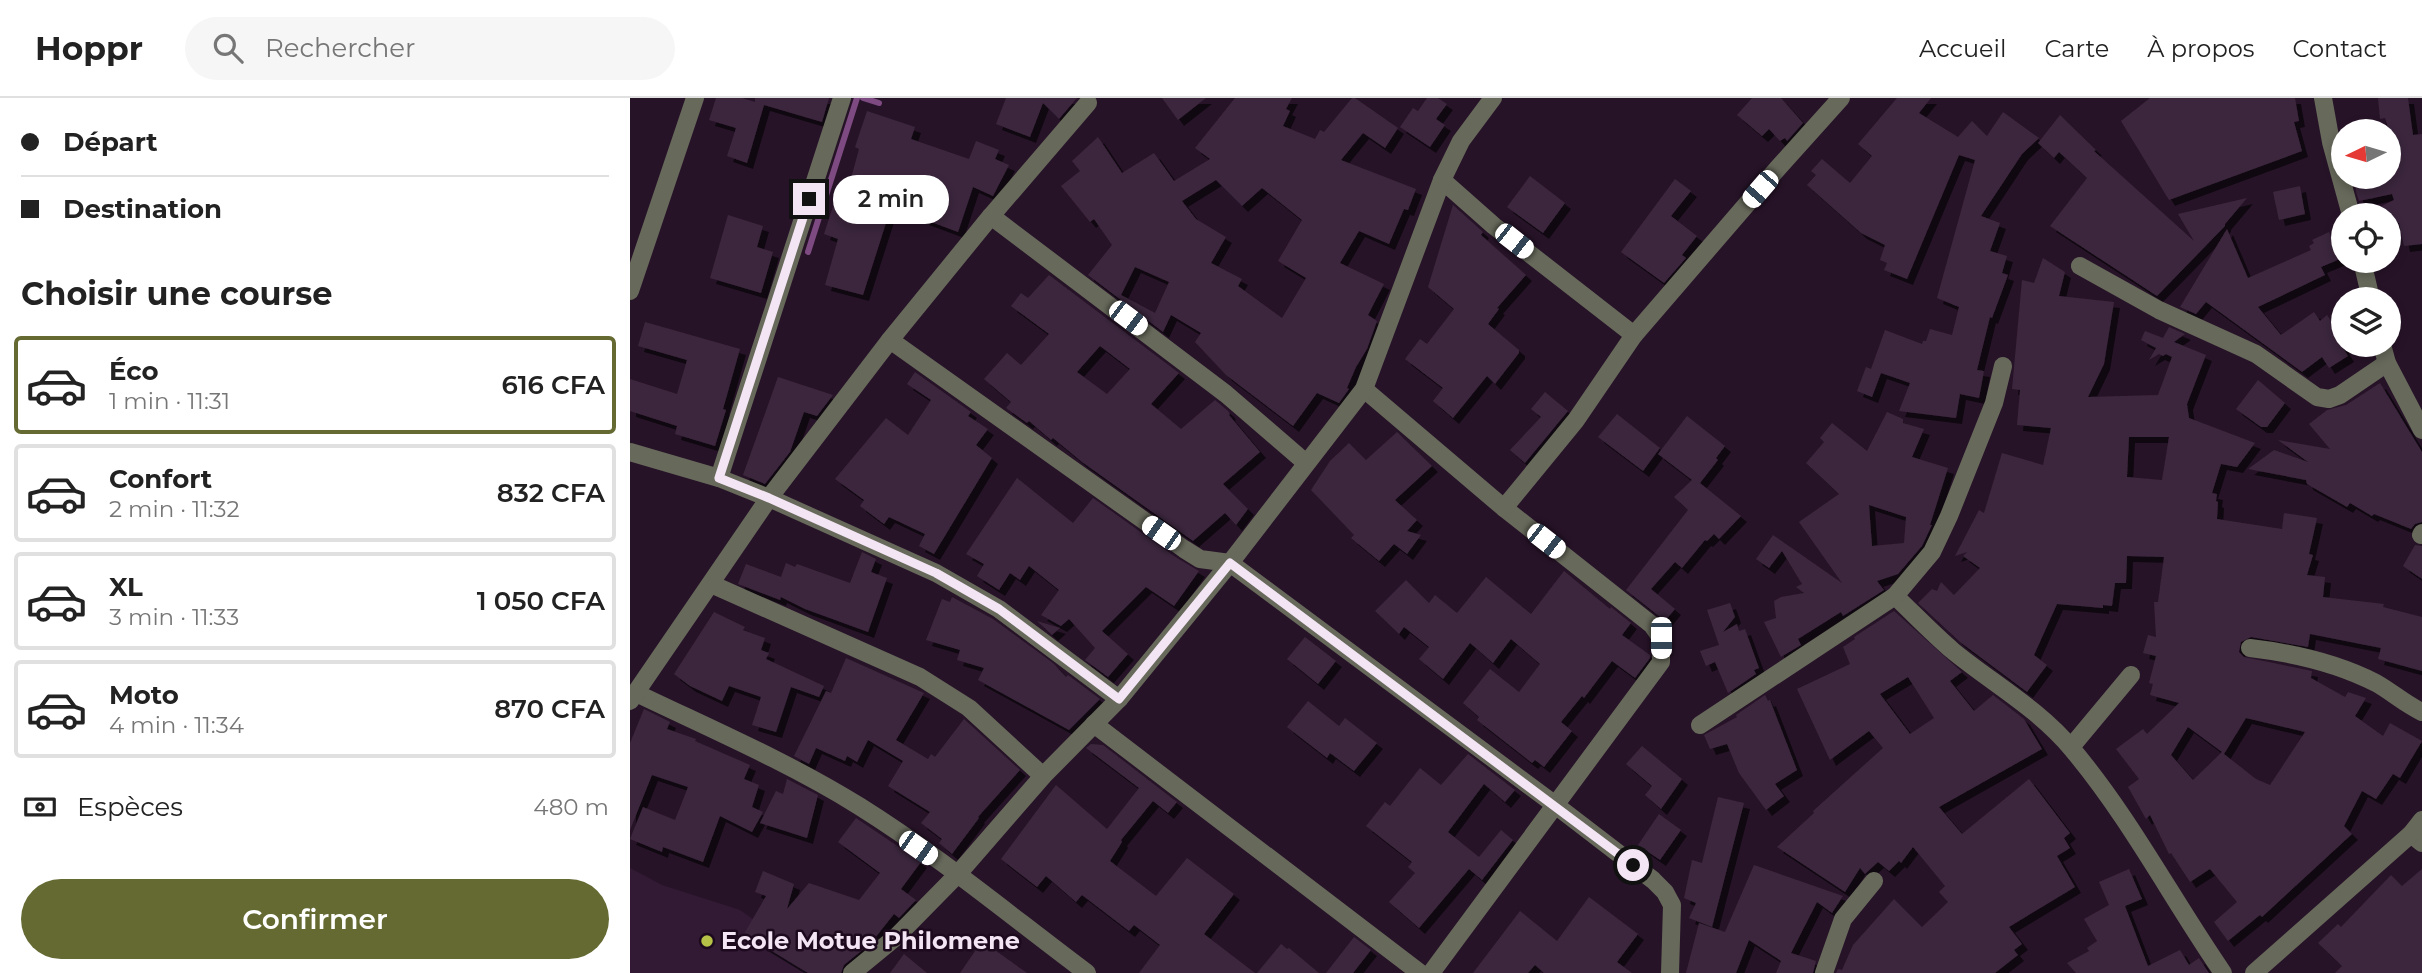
<!DOCTYPE html>
<html lang="fr">
<head>
<meta charset="utf-8">
<style>
  body { margin:0; font-family:Montserrat,sans-serif; background:#f6f6f6; color:#222; height:100vh; display:flex; flex-direction:column; font-size:26px; white-space:nowrap }
  * { box-sizing:border-box; margin:0 }
  p { font-size:23px; color:#767676 }
  .icon { flex:none; width:38px; height:38px; fill:none; stroke:currentColor; stroke-width:2; stroke-linecap:round; stroke-linejoin:round }
  .map { position:relative; flex:1; overflow:hidden }
  .drawer { display:flex; flex-direction:column; background:#fff; width:630px }
  .drawer>* { flex:none }
  .top-card { display:grid; align-content:center; height:154px; padding:0 21px; background:#fff }
  .needle { width:46px; rotate:265deg }
  .fabs { position:absolute; left:1701px; top:21px; display:grid; gap:14px }
  .fabs a { display:grid; place-items:center; width:70px; height:70px; border-radius:50%; background:#fff; box-shadow:0 4px 10px #0003; font-size:35px }
  .end { position:absolute; width:32px; height:32px; margin:-16px; border:9px solid #f3e5f4; background:#111; box-shadow:0 0 0 4px #111 }
  .from { border-radius:50% }
  .bubble { position:absolute; height:49px; border-radius:24px; background:#fff; box-shadow:0 4px 10px #0003; font-size:23px; font-weight:600; line-height:49px; text-align:center }
  .car { position:absolute; width:21px; height:42px; margin:-21px -10px; border-radius:9px; box-shadow:0 0 5px 2px #0007; background:linear-gradient(#fff 24%,#345 0 40%,#fff 0 76%,#345 0 86%,#fff 0) }
  .top-card b { display:flex; align-items:center; gap:24px; height:66px; font-size:26px }
  .top-card b+b { border-top:2px solid #e0e0e0 }
  .top-card i { width:18px; height:18px; background:#222 }
  ul { padding:0; list-style:none }
  li { display:flex; align-items:center; gap:21px; height:98px; margin:0 14px 10px; padding:0 7px; border:4px solid #e0e0e0; border-radius:7px }
  li div { flex:1 }
  li b { display:block; font-size:26px }
  li em { font-style:normal; font-weight:600 }
  li.current { border-color:#656a33 }
  li>.icon { width:63px; height:63px; stroke-width:1.5 }
  h2 { padding:0 21px; font-size:32px; line-height:84px }
  .pay { display:flex; align-items:center; gap:18px; height:77px; padding:0 21px; font-size:26px }
  .pay p { margin-inline-start:auto }
  .primary-button { display:flex; gap:14px; margin-top:auto; padding:14px 21px }
  .primary-button a { flex:1; height:80px; border-radius:42px; background:#656a33; color:#fff; font-size:28px; font-weight:600; line-height:80px; text-align:center }
  header { display:flex; align-items:center; gap:42px; box-sizing:border-box; height:98px; padding:0 35px; background:#fff; border-bottom:2px solid #e0e0e0 }
  header strong { font-size:33px }
  nav { display:flex; gap:38px; margin-inline-start:auto; font-size:24px }
  .search { width:490px; height:63px; background:#f6f6f6; display:flex; align-items:center; gap:18px; box-sizing:border-box; padding:0 24px; border-radius:38px; color:#767676; font-size:26px }
  main { display:flex; flex:1; min-height:0 }
  .map>svg:first-child { display:block }
  .built { fill:#321a35 }
  .lines { fill:none; stroke-linecap:round; stroke-linejoin:round }
  .stream { stroke:#7e4a82; stroke-width:6 }
  .building { fill:#3b263c; fill-rule:evenodd; filter:url(#shadow) }
  .minor { stroke:#67695b; stroke-width:18 }
  .tertiary { stroke:#67695b; stroke-width:18 }
  .route { stroke:#f3e5f4; stroke-width:9 }
  .poi-dot { fill:#b6c148; stroke:#1d0a1e; stroke-width:2.5 }
  .labels { text-anchor:middle; stroke-width:5; stroke-linejoin:round; paint-order:stroke }
  .poi-label { font-size:24px; font-weight:bold; fill:#f3e5f4; stroke:#1d0a1e; text-anchor:start }
</style>
</head>
<body>
<header>
<strong>Hoppr</strong>
<div class="search"><svg class="icon" aria-label="search" viewBox="0 0 24 24"><circle cx="10" cy="10" r="6"/><path d="M15 15l6 6"/></svg>Rechercher</div>
<nav><a>Accueil</a><a>Carte</a><a>À propos</a><a>Contact</a></nav>
</header>
<main>
<section class="drawer">
<div class="top-card">
<b><i class="from"></i>Départ</b>
<b><i></i>Destination</b>
</div>
<h2>Choisir une course</h2>
<ul>
<li class="current"><svg class="icon" aria-label="car" viewBox="0 0 24 24"><path d="M5 17H2v-5l4-1 3-4h7l3 4 3 1v5h-3M9 17h6M6 11h13"/><circle cx="7" cy="17" r="2"/><circle cx="17" cy="17" r="2"/></svg><div><b>Éco</b><p>1 min · 11:31</p></div><em>616 CFA</em></li>
<li><svg class="icon" aria-label="car" viewBox="0 0 24 24"><path d="M5 17H2v-5l4-1 3-4h7l3 4 3 1v5h-3M9 17h6M6 11h13"/><circle cx="7" cy="17" r="2"/><circle cx="17" cy="17" r="2"/></svg><div><b>Confort</b><p>2 min · 11:32</p></div><em>832 CFA</em></li>
<li><svg class="icon" aria-label="car" viewBox="0 0 24 24"><path d="M5 17H2v-5l4-1 3-4h7l3 4 3 1v5h-3M9 17h6M6 11h13"/><circle cx="7" cy="17" r="2"/><circle cx="17" cy="17" r="2"/></svg><div><b>XL</b><p>3 min · 11:33</p></div><em>1 050 CFA</em></li>
<li><svg class="icon" aria-label="car" viewBox="0 0 24 24"><path d="M5 17H2v-5l4-1 3-4h7l3 4 3 1v5h-3M9 17h6M6 11h13"/><circle cx="7" cy="17" r="2"/><circle cx="17" cy="17" r="2"/></svg><div><b>Moto</b><p>4 min · 11:34</p></div><em>870 CFA</em></li>
</ul>
<div class="pay"><svg class="icon" aria-label="cash" viewBox="0 0 24 24"><path d="M3 7h18v10H3z"/><circle cx="12" cy="12" r="2"/></svg>Espèces<p>480 m</p></div>
<div class="primary-button"><a>Confirmer</a></div>
</section>
<div class="map">
<svg width="1792" height="875" viewBox="0 0 1792 875">
  <defs>
    <filter id="shadow"><feDropShadow dx="6" dy="6" stdDeviation="0" flood-color="#0009"/></filter>
  </defs>
  <rect width="100%" height="100%" fill="#271328"/>
  <polygon class="built" points="0,770 32,787 110,812 199,875 0,875"/>
  <g class="lines">
    <g class="stream">
      <polyline points="233,0 249,5"/>
      <polyline points="178,154 227,0"/>
    </g>
  </g>
  <g class="building">
    <polygon points="86,0 112,0 125,4 125,0 199,0 192,24 134,7 117,65 97,58 106,30 79,22"/>
    <polygon points="376,0 447,0 429,21 413,5 400,39 366,26"/>
    <polygon points="532,0 576,0 548,22"/>
    <path d="M605 0H662L656 11 660 13 653 28 685 41 690 32 694 34 722 0H725L768 30 755 50 733 35 711 62 786 91 778 112 774 111 759 146 729 133 710 165 754 186 738 217 747 223 737 251 726 269 717 290 719 291 709 305 687 295 663 328 596 277 565 244 571 235 541 217 533 234 458 177 482 147 464 121 460 124 431 88 450 73 442 63 468 39 492 75 524 55 544 83 580 61 565 50ZM586 82 612 108 632 90 672 122 648 163 676 180 652 220 608 188 612 181 581 165 596 139 566 121 552 103ZM505 169 539 184 525 215 491 197Z"/>
    <polygon points="797,0 808,0 817,6 806,21 815,27 800,49 770,29 783,10 788,13"/>
    <polygon points="1122,0 1151,0 1173,25 1157,43 1155,40 1150,43 1139,31 1132,38 1107,17"/>
    <polygon points="1267,0 1301,0 1289,15 1328,39 1342,23 1357,38 1373,14 1409,40 1392,56 1351,118 1370,125 1360,153 1377,158 1372,175 1378,177 1362,220 1360,219 1347,272 1354,273 1349,300 1330,296 1326,320 1269,313 1280,285 1251,275 1242,299 1227,293 1236,269 1241,271 1255,232 1292,246 1293,243 1296,243 1300,231 1322,237 1329,209 1307,200 1345,62 1329,57 1277,181 1254,172 1257,165 1250,162 1255,147 1231,135 1177,87 1186,77 1181,73 1192,61 1220,85 1242,58 1228,46"/>
    <polygon points="1520,0 1665,0 1669,23 1664,24 1672,53 1539,102 1491,23"/>
    <polygon points="1748,0 1778,0 1783,37 1792,36 1792,146 1774,148 1769,125 1762,125 1762,117 1733,117 1764,102 1762,96 1729,103 1726,94 1724,79 1759,79 1759,33 1755,20 1750,21"/>
    <polygon points="237,13 285,29 281,41 339,61 346,43 369,52 365,61 379,67 363,98 343,89 328,134 293,121 298,107 269,98 267,104 263,103 233,197 195,187 208,141 194,136 207,96 216,99 229,51 225,49"/>
    <polygon points="1430,17 1466,52 1464,53 1564,143 1548,116 1617,100 1595,126 1595,128 1527,198 1420,128 1457,80 1429,54 1424,60 1408,45"/>
    <polygon points="900,78 935,105 913,135 877,109"/>
    <polygon points="1045,81 1061,93 1041,118 1067,138 1052,157 1056,160 1034,185 991,154"/>
    <polygon points="1670,88 1675,116 1649,122 1643,94"/>
    <polygon points="823,107 853,134 851,137 896,177 867,210 869,211 858,226 889,252 889,255 865,286 857,278 823,320 803,303 813,290 775,261 790,241 797,246 824,211 798,189"/>
    <polygon points="98,117 133,128 127,149 143,154 131,195 80,180"/>
    <polygon points="1597,131 1618,180 1681,152 1679,148 1684,145 1682,142 1699,134 1710,161 1691,169 1695,177 1628,209 1651,237 1684,214 1690,223 1697,217 1713,240 1713,250 1718,258 1699,270 1692,259 1672,274 1576,204 1566,216 1550,209"/>
    <path d="M1413 160 1435 174 1429 198 1484 204 1474 266 1458 299 1528 297 1542 259 1536 256 1533 258 1529 256 1519 262 1526 250 1511 242 1515 233 1533 240 1539 229 1555 236 1544 244 1576 257 1557 306 1559 320 1625 345 1607 369 1591 366 1582 395 1587 396 1586 403 1588 404 1587 421 1652 431 1654 415 1687 420 1679 456 1683 457 1677 477 1695 479 1693 499 1754 506 1753 509 1792 519V573L1748 561 1751 550 1680 536 1678 549 1621 539 1611 544 1609 554 1614 559 1682 573 1681 580 1715 599 1718 594 1736 600 1725 618 1753 638 1760 625 1792 643 1770 680 1763 676 1746 701 1732 693 1714 728 1722 736 1632 819 1630 817 1598 843 1584 824 1607 804 1580 771 1560 784 1541 755 1539 756 1520 717 1516 721 1498 689 1509 681 1486 651 1513 631 1517 636 1549 605 1520 597 1523 586 1519 585 1526 558 1513 555 1518 537 1526 539 1524 504H1528L1534 459 1497 458 1496 485H1485L1482 508 1473 507V510L1427 506 1404 557 1417 567 1397 594 1330 544 1288 505 1302 491 1307 493 1311 484 1324 497 1350 470 1333 458 1337 454 1325 458 1349 412 1354 415 1372 355 1413 367 1421 330 1387 327 1390 292 1382 291 1392 182 1404 185ZM1499 339H1539L1532 382 1497 379ZM1616 620 1675 634 1640 687 1626 681 1594 656ZM1558 629 1592 654 1563 682 1541 657Z"/>
    <path d="M419 177 549 275 521 306 551 331 585 302 598 313 600 316 599 317 630 354 593 386 618 411 606 427 595 415 563 443 452 364 423 340 421 342 399 323 397 325 376 310 381 304 354 281 377 255 391 267 419 236 381 208 391 195 398 200ZM470 248 500 271 477 296 447 274Z"/>
    <polygon points="15,224 110,251 93,311 96,312 85,348 45,336 47,328 0,313 0,281 47,296 57,262 8,248"/>
    <polygon points="285,274 341,314 338,318 358,331 346,347 362,360 304,456 289,448 295,436 259,419 254,426 230,408 234,402 205,381 256,320 278,337 301,302 277,286"/>
    <polygon points="148,279 203,297 187,318 174,314 160,354 135,386 113,377"/>
    <polygon points="1628,282 1655,305 1637,329 1631,329 1606,311"/>
    <polygon points="1750,285 1792,354 1792,424 1785,426 1781,431 1744,416 1742,418 1720,405 1717,409 1677,386 1676,382 1618,371 1644,352 1678,364 1648,342 1700,351 1679,326 1697,312 1716,307"/>
    <polygon points="915,294 938,313 895,365 880,352 911,319 901,311"/>
    <path d="M1257 314 1273 321V325L1294 331 1282 359 1318 370 1300 427H1302L1292 448 1268 476 1247 483 1254 492 1213 518 1211 514 1168 541 1171 547 1151 559 1134 524 1146 520 1144 503 1151 499 1174 495 1166 489 1172 486 1152 453 1139 470 1126 461 1143 437 1212 485 1169 424 1209 396 1176 365 1194 344 1190 340 1202 325 1237 353ZM1239 407 1276 419 1274 445 1242 448Z"/>
    <polygon points="987,316 1030,350 1013,373 968,339"/>
    <polygon points="1057,318 1095,348 1086,360 1088,362 1070,385 1111,418 1089,441 1084,436 1077,443 1075,442 1052,470 1045,464 1021,491 1045,511 1035,523 996,492 1058,412 1044,399 1062,382 1028,356"/>
    <polygon points="767,334 802,368 765,402 787,422 777,433 791,437 777,456 764,446 749,463 721,440 724,437 681,392 700,363 719,345 736,362"/>
    <polygon points="387,380 443,425 463,400 547,460 569,473 544,508 516,489 472,533 498,556 478,579 455,562 465,550 439,521 431,528 411,517 429,492 399,468 390,482 380,475 369,492 347,478 354,466 336,456"/>
    <polygon points="1785,447 1792,448 1792,481 1773,468"/>
    <polygon points="232,454 246,461 241,474 257,480 238,534 175,511 151,499 150,502 108,486 116,466 151,479 156,465 165,469 167,466 220,485"/>
    <polygon points="934,473 980,511 981,509 1001,525 992,537 1020,557 1020,560 1005,580 982,563 954,600 952,598 931,624 942,633 914,669 905,662 902,665 847,622 849,619 833,605 860,571 889,594 910,566 881,541 863,565 840,545 813,581 789,561 799,549 774,529 769,536 745,513 776,482 799,505 805,497 827,515 856,479 901,516"/>
    <polygon points="322,499 363,521 423,565 436,579 438,577 470,601 439,632 348,582 354,570 327,562 330,552 296,542 312,501 320,504"/>
    <polygon points="1100,505 1105,519 1093,534 1107,526 1109,533 1115,531 1129,570 1124,572 1126,576 1098,595 1085,564 1076,568 1070,553 1089,547 1077,512"/>
    <path d="M1264 513 1332 574 1320 583 1344 613 1363 597 1394 621 1412 651 1309 709 1332 736 1399 681 1440 735 1434 740 1440 750 1427 758 1445 789 1379 829 1392 846 1384 852 1388 857 1365 875H1206L1208 871 1212 872 1223 847 1264 801 1292 829 1318 804 1309 794 1315 788 1283 749 1271 765 1269 763 1259 773 1248 764 1235 776 1230 770 1215 794 1147 749 1184 715 1183 713 1253 650 1239 633 1200 662 1167 591 1220 566 1213 549 1225 541 1224 539ZM1278 579 1304 620 1280 636 1250 596Z"/>
    <polygon points="84,514 115,529 113,532 135,540 131,552 139,555 136,561 194,588 189,599 161,589 146,634 122,627 131,599 99,588 92,603 60,588 44,576"/>
    <polygon points="407,523 430,530 422,537"/>
    <polygon points="675,539 706,563 688,586 657,561"/>
    <polygon points="216,560 294,595 266,642 298,661 301,656 305,659 334,621 390,672 348,719 349,720 322,756 309,745 312,741 291,725 300,714 258,688 273,663 238,642 227,664 217,658 215,663 186,650 179,666 164,658 196,593 201,595"/>
    <polygon points="1135,597 1138,603 1140,602 1167,672 1145,686 1154,698 1136,712 1109,675 1097,646 1080,651 1074,637 1107,619 1106,617"/>
    <polygon points="678,603 709,628 715,620 747,645 724,673 700,655 697,660 657,629"/>
    <polygon points="14,611 40,624 37,631 66,641 65,643 120,667 114,681 129,687 122,709 133,714 122,734 90,718 73,764 33,749 32,754 0,741 13,709 45,722 58,689 22,677 0,732 0,645"/>
    <polygon points="461,646 473,647 547,704 538,715 523,703 491,742 492,744 480,763 526,798 557,760 604,796 574,836 625,875 509,875 530,847 504,827 499,833 452,797 446,804 416,778 407,789 371,761 426,687 477,731 509,690 456,650"/>
    <polygon points="1012,648 1052,681 1031,711 1015,697 1022,688 996,666"/>
    <polygon points="838,656 885,692 875,704 854,686 818,734 849,759 871,732 883,742 852,782 839,771 789,830 759,804 785,775 778,769 782,764 736,728 755,704 760,708 790,670 811,687"/>
    <polygon points="157,681 188,697 177,740 130,725 146,693 153,696"/>
    <polygon points="1088,699 1114,705 1082,829 1059,820 1066,805 1054,800 1062,762 1072,765"/>
    <polygon points="1029,716 1051,732 1030,762 1008,747"/>
    <polygon points="226,720 291,764 271,791 286,802 269,820 264,816 241,845 214,867 211,875 178,875 114,836 136,798 125,794 133,773 164,786 157,811 179,785 229,802 250,775 208,744"/>
    <polygon points="1124,767 1213,798 1202,815 1187,804 1161,855 1186,863 1183,875 1146,875 1151,863 1119,842 1106,875 1056,875 1069,825 1095,834"/>
    <polygon points="1499,771 1512,801 1495,808 1518,868 1550,852 1559,867 1569,860 1579,875 1446,875 1437,865 1459,853 1457,850 1467,843 1454,821 1479,807 1469,784"/>
    <polygon points="1792,771 1792,875 1705,875 1712,868 1688,845 1708,826 1711,829 1761,777 1772,788"/>
    <polygon points="959,799 1008,836 987,864 1002,875 914,875 905,867 898,875 843,875 890,813 927,843"/>
    <polygon points="724,839 741,852 723,875 696,875"/>
    <polygon points="352,843 397,875 330,875"/>
    <polygon points="651,846 657,851 659,850 689,875 627,875"/>
    <polygon points="274,856 297,875 260,875"/>
  </g>
  <g class="lines">
    <g class="minor">
      <polyline points="1693,0 1701,44 1721,117"/>
      <polyline points="812,82 864,128 1004,237"/>
      <polyline points="361,118 596,296 676,365"/>
      <polyline points="1732,163 1741,201"/>
      <polyline points="1450,168 1529,212 1626,256 1687,299 1699,301 1710,297 1757,265"/>
      <polyline points="0,193 65,0"/>
      <polyline points="260,242 554,451 570,461 600,465 924,706 1023,782 1035,794 1042,807 1040,875"/>
      <polyline points="1752,247 1757,265 1792,332"/>
      <polyline points="734,291 874,410 1022,527 1031,540 1031,564 801,875"/>
      <polyline points="0,354 89,380 139,400 306,475 369,511 489,601"/>
      <polyline points="89,380 212,0"/>
      <polyline points="874,410 946,322 1004,237 1148,70 1211,0"/>
      <polyline points="1791,437 1792,435"/>
      <polyline points="81,486 290,579 339,610 413,678"/>
      <path d="M1265 498C1284 516 1303 536 1323 553 1362 585 1409 611 1442 651 1500 720 1542 801 1593 875"/>
      <path d="M1620 550C1663 555 1707 565 1746 585 1762 594 1775 606 1792 614"/>
      <path d="M6 595C81 631 158 664 229 708 309 758 382 819 457 875"/>
      <polyline points="0,603 139,400 260,242 361,118 458,5"/>
      <polyline points="464,626 790,875"/>
      <polyline points="1070,627 1265,498 1302,454 1319,418 1364,305 1373,268"/>
      <polyline points="1441,649 1501,577"/>
      <polyline points="1781,736 1792,745"/>
      <polyline points="222,875 267,838 327,777 413,678 489,601 600,465 734,291 812,82 831,43 863,0"/>
      <polyline points="1194,875 1213,821 1244,783"/>
    </g>
    <polyline class="tertiary" points="1624,875 1781,736 1792,722"/>
  </g>
  <g class="lines">
    <polyline class="route" points="179,101 89,380 139,400 306,475 369,511 489,601 600,465 1003,767"/>
  </g>
  <circle class="poi-dot" cx="77" cy="843" r="7"/>
  <g class="labels">
    <g class="poi-label">
      <text x="91" y="851">Ecole Motue Philomene</text>
    </g>
  </g>
</svg>
<div class="fabs">
<a><svg class="needle" viewBox="-14 -14 28 28"><path d="M0-13l5 13h-10z" fill="#e53935"/><path d="M0 13l5-13h-10z" fill="#767676"/></svg></a>
<a><svg class="icon" aria-label="locate" viewBox="0 0 24 24"><circle cx="12" cy="12" r="6"/><path d="M12 2v4M12 18v4M2 12h4M18 12h4"/></svg></a>
<a><svg class="icon" aria-label="layers" viewBox="0 0 24 24"><path d="M12 4l9 5-9 5-9-5zM3 14l9 5 9-5"/></svg></a>
</div>
<i class="end from" style="left:1003px;top:767px"></i>
<i class="end" style="left:179px;top:101px"></i>
<div class="bubble" style="left:203px;top:77px;width:116px">2 min</div>
<i class="car" style="left:1130px;top:91px;rotate:221deg"></i>
<i class="car" style="left:884px;top:143px;rotate:128deg"></i>
<i class="car" style="left:498px;top:220px;rotate:127deg"></i>
<i class="car" style="left:531px;top:435px;rotate:305deg"></i>
<i class="car" style="left:916px;top:443px;rotate:128deg"></i>
<i class="car" style="left:1031px;top:540px;rotate:180deg"></i>
<i class="car" style="left:288px;top:750px;rotate:125deg"></i>
</div>
</main>
</body>
</html>
